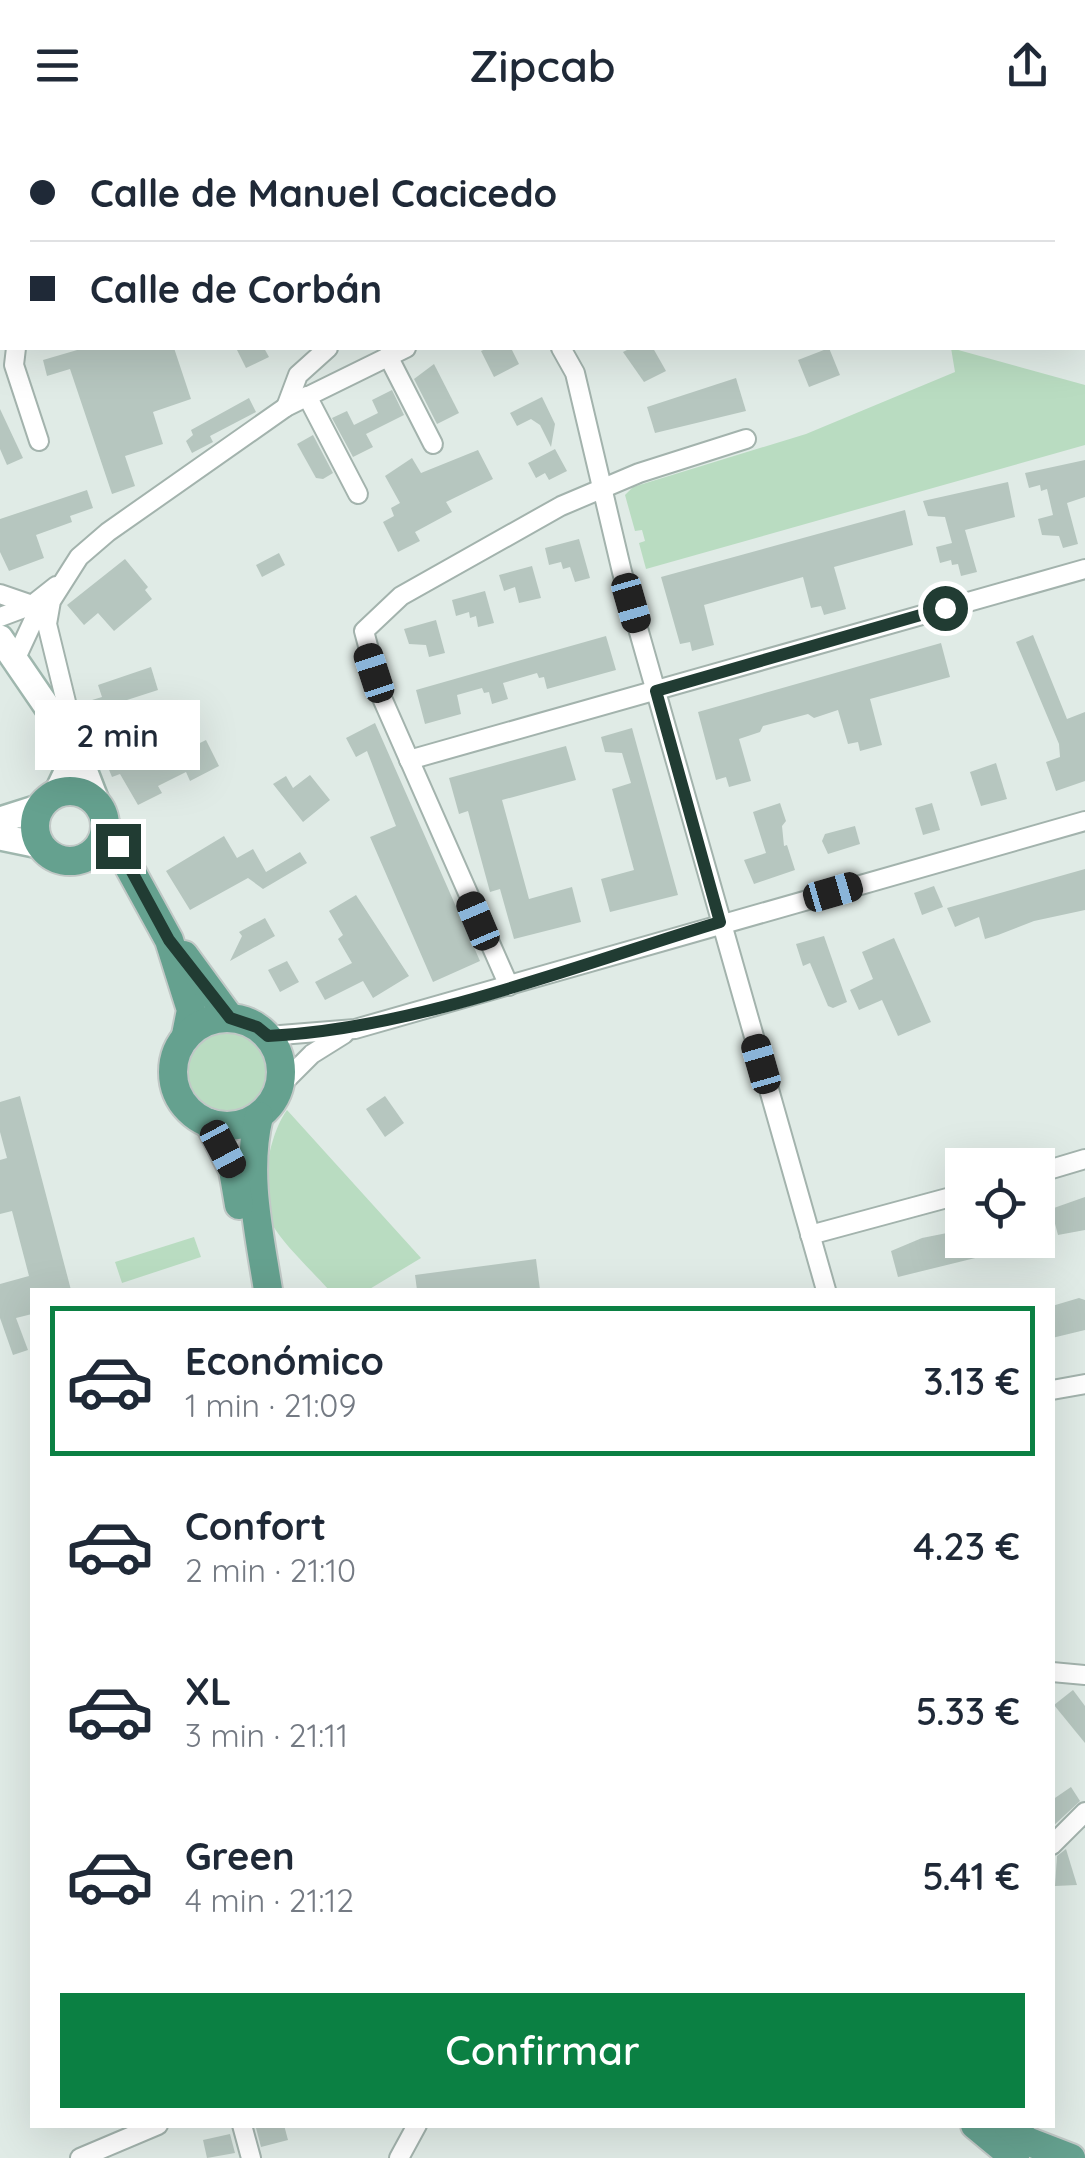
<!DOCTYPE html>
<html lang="es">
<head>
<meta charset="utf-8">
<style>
  body { margin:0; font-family:Quicksand,sans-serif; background:#f6f6f7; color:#1f2937; height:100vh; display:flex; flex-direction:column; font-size:38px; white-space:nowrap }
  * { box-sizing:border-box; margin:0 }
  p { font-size:32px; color:#747a83 }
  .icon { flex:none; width:55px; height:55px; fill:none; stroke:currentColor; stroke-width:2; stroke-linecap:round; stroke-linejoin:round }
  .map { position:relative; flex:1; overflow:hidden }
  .panel { position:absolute; left:30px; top:1158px; width:1025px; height:840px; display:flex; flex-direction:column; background:#fff; border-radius:0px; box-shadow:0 10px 40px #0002 }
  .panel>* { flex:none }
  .top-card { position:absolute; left:0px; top:0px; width:1085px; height:220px; box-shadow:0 10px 40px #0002; display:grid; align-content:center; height:220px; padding:0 30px; background:#fff }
  .fabs { position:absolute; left:945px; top:1018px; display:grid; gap:20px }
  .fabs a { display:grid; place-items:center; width:110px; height:110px; border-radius:0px; background:#fff; box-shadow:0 10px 40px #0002; font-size:50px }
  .end { position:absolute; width:45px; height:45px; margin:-22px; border:12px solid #213c33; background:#fff; box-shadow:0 0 0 5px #fff }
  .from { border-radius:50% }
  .bubble { position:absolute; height:70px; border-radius:0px; background:#fff; box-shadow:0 10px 40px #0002; font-size:32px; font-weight:600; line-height:70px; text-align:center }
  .car { position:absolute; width:30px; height:60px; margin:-30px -15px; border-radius:12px; box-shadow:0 0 8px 2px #0007; background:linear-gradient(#222 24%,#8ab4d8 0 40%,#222 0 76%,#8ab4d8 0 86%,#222 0) }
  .top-card b { display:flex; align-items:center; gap:35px; height:95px; font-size:38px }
  .top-card b+b { border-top:2px solid #e0e1e3 }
  .top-card i { width:25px; height:25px; background:#1f2937 }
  ul { padding:18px 0 0; list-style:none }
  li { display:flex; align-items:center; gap:30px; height:150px; margin:0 20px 15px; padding:0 10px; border:5px solid transparent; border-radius:0px }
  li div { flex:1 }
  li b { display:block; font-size:38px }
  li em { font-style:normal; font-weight:600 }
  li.current { border-color:#0b8043 }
  li>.icon { width:90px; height:90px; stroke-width:1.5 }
  .action { display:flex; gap:20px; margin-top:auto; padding:20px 30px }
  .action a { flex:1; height:115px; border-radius:0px; background:#0b8043; color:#fff; font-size:40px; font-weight:600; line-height:115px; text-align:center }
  header { display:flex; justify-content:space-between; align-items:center; height:130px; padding:0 30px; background:#fff; font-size:45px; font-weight:600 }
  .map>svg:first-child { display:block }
  .green { fill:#b9dcc1 }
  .building { fill:#b6c6bf }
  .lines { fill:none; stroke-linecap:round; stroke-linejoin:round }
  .street-casing { stroke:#a3b3ad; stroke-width:22 }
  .secondary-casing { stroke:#9fb7ae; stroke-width:30 }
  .primary-casing { stroke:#c1c8c6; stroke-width:32 }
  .street { stroke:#fff; stroke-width:18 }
  .secondary { stroke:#fff; stroke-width:25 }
  .primary { stroke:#65a18f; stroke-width:28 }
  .route { stroke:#213c33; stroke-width:12 }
</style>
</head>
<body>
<header><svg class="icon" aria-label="menu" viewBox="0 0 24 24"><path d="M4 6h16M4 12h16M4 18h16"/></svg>Zipcab<svg class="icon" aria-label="share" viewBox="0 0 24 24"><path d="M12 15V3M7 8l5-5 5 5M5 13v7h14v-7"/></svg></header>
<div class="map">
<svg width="1085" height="2028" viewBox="0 0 1085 2028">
  <rect width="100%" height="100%" fill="#e0ebe6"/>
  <g class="green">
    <polygon points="951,218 1085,255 1085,315 646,439 639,413 645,411 642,400 635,401 625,365 633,357 806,304 955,242"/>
    <circle cx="228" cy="940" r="41"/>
    <path d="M287 980 421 1128 368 1160H329C313 1142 283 1114 272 1094 257 1067 269 1004 287 980Z"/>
    <polygon points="194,1107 201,1127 122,1153 115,1132"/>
  </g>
  <g class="building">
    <polygon points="84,218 174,218 191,269 153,282 163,314 125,326 135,356 112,364 70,239 47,246 43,230"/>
    <polygon points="236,218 264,218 269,227 246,238"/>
    <polygon points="488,218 511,218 519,234 494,247 481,221"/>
    <polygon points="631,218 653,218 666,241 644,252 623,222"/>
    <polygon points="829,218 840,245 809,257 798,230"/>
    <polygon points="434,234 459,283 437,294 414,249"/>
    <polygon points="736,248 746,281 655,303 647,277"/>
    <polygon points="392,260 404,285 366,304 373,317 353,327 332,288 347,281 354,295 378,283 372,270"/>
    <polygon points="542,267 555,294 551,317 540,295 531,289 517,296 510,283"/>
    <polygon points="249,268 256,282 210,306 213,312 192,323 186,311 193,305 191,300"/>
    <polygon points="0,279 23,328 7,335 0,319"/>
    <polygon points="313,305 333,343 323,349 316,348 297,314"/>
    <polygon points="555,319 567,341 549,350 545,343 536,348 528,333"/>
    <polygon points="478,320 493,349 446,372 452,382 415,402 420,411 398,422 383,392 394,386 391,378 400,373 385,346 412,328 421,343"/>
    <polygon points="1085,330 1085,367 1067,373 1078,414 1063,418 1059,406 1042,405 1038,389 1053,385 1047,359 1041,361 1040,355 1029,358 1025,343"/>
    <polygon points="1008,352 1015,387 965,400 977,442 961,446 958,434 952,435 951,430 940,433 936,417 952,413 945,387 928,386 923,371"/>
    <polygon points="87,360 93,378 70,386 72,392 36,405 44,428 9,441 0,422 0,389"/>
    <polygon points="905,380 913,415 834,437 846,479 824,485 821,476 811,478 803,447 704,475 714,515 692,521 690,512 680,514 661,447"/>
    <polygon points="579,409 590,448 575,452 570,437 563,439 561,432 549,435 545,418"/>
    <polygon points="279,423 285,435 262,447 256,435"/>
    <polygon points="125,429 148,457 145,460 152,469 114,501 98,483 84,495 67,475"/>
    <polygon points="532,436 541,468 519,473 515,457 504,461 499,445"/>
    <polygon points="485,461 494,493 478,497 476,486 470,488 469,482 456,486 452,470"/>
    <polygon points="436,490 445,523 429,527 426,515 409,514 404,499"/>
    <polygon points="1033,505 1067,589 1085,582 1085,651 1056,661 1046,632 1060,627 1059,614 1016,512"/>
    <polygon points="606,506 616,540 547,559 544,547 539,548 537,543 503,553 508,569 492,574 489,562 484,563 482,558 457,565 461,584 425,594 416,560"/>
    <polygon points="941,513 950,547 870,569 882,615 860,621 858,612 848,614 838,580 814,588 808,584 763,596 760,602 739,609 751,651 729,657 726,647 716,650 698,582"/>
    <polygon points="151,537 158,560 127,570 134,593 126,595 128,600 105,608 92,570 102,567 98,555"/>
    <polygon points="375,593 480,831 433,852 370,707 396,696 367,621 356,627 346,608"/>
    <polygon points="632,598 678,765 610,782 601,749 634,740 612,659 631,653 622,623 605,622 601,607"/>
    <polygon points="206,610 219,636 190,651 186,642 158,656 162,663 138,675 120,644 112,647 107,635 133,624 139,636 146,632 149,638"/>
    <polygon points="566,616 576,650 502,670 529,769 572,757 581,792 514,809 500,759 490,762 468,681 459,684 449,648"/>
    <polygon points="996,633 1007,669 981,676 970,642"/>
    <polygon points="310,645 330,670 303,692 273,654 286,646 293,658"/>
    <polygon points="780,673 786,691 782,696 784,716 787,715 795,740 754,754 744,730 766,723 753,682"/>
    <polygon points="932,673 940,700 923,705 915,678"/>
    <polygon points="855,696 860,714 828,724 822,711 825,704"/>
    <polygon points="224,706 237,728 253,719 266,742 300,722 307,733 263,759 248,748 190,780 166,741"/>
    <polygon points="1085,739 1085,780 1034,791 998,805 985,809 979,787 955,797 947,778"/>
    <polygon points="934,756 943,777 922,785 914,763"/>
    <polygon points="356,765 409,846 373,868 363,851 325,870 315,852 352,833 338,809 343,805 329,781"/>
    <polygon points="265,788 275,806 230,831 242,806 239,802"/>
    <polygon points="824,806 847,872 833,878 828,876 810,833 803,836 796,814"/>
    <polygon points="894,808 931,892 898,906 882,870 859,880 850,860 873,849 862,822"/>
    <polygon points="287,831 299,852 280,862 268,840"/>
    <polygon points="20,966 71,1160 32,1160 32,1184 16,1188 28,1220 13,1225 0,1188 0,1154 29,1146 12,1081 0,1084 0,1030 7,1028 0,1002 0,972"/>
    <polygon points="385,966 404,993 385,1007 366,979"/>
    <polygon points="1085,1067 1085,1100 1058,1105 1051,1079"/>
    <polygon points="962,1100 962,1110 1028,1110 1028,1115 898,1147 891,1121 922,1108"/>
    <polygon points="536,1129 540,1160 417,1160 415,1145"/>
    <polygon points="1079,1168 1085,1170 1085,1200 1052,1208 1052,1176"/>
    <polygon points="1073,1560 1085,1576 1085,1613 1054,1575"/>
    <polygon points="1071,1657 1080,1671 1052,1697 1052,1670"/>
    <polygon points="1066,1719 1077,1755 1055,1756 1057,1726"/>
    <polygon points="266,1995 284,1995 288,2010 261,2017 256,1998"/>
    <polygon points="230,2004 235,2023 207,2028 203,2010"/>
  </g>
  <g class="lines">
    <defs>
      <g id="street">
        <polyline points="672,0 674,2"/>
        <polyline points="571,2 575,0"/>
        <polyline points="723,2 729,0"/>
        <polyline points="946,2 954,0"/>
        <polyline points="0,158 2,157"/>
        <polyline points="16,218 14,235 39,311"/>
        <polyline points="561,218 575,243 622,442 826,1160"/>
        <polyline points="388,226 433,314"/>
        <polyline points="307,266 358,364"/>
        <polyline points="286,277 298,245 328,218"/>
        <polyline points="0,464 32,475"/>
        <polyline points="0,487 32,475 56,456"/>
        <polyline points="16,528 35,487 32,475"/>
        <polyline points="63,598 66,572 47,494 51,471 79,427 108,402 286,277 406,218"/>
        <polyline points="409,630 1085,439"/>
        <polyline points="509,856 382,568 364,501 401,466 561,376 639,343 746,309"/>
        <polyline points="268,906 355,899 1085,691"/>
        <polyline points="279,957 312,924 344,904"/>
        <polyline points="1038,1043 1085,1029"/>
        <polyline points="810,1105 962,1064"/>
        <polyline points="1052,1260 1085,1254"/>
        <polyline points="1052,1542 1085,1545"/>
        <polyline points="1052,1715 1085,1682"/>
        <polyline points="242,1995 251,2028"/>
        <polyline points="80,2028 158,1995"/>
        <polyline points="399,2028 417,1995"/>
      </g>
      <g id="secondary">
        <polyline points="0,508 76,619 96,671"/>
        <polyline points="57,663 68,640 69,612"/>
        <polyline points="0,690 38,678"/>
        <polyline points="0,707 39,715"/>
      </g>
      <g id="primary">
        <circle cx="70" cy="696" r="35"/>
        <polyline points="107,697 169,810 191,880 186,905"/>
        <polyline points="184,825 230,888"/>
        <circle cx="227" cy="942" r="54"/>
        <path d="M259 986C245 1044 259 1102 268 1160"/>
        <polyline points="209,993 233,1040 239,1075"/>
        <polyline points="975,1995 1015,2028"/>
        <polyline points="1008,1995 1027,2011 1071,2028"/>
      </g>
    </defs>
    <use href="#street" class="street-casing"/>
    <use href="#secondary" class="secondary-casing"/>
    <use href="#primary" class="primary-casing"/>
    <use href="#street" class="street"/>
    <use href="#secondary" class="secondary"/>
    <use href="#primary" class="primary"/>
  </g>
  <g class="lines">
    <path class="route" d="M118 716 169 810 230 888 257 897 268 906C416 899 577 835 720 792L656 561 945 478"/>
  </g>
</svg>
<div class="fabs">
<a><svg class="icon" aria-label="locate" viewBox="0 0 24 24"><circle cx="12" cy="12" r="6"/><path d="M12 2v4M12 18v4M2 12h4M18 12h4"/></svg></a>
</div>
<i class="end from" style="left:945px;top:478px"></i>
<i class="end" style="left:118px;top:716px"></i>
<div class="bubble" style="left:35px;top:570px;width:165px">2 min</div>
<i class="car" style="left:631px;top:473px;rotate:164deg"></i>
<i class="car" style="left:374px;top:543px;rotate:342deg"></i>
<i class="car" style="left:833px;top:762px;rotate:74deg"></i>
<i class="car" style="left:478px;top:791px;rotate:337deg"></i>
<i class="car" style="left:761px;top:934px;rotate:344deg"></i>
<i class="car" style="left:223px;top:1019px;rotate:152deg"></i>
<div class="top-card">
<b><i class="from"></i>Calle de Manuel Cacicedo</b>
<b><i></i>Calle de Corbán</b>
</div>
<section class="panel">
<ul>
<li class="current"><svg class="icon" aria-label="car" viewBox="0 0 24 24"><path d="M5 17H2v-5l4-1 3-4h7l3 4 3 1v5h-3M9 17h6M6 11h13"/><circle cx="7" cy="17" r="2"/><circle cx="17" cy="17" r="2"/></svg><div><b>Económico</b><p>1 min · 21:09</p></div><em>3.13 €</em></li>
<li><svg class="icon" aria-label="car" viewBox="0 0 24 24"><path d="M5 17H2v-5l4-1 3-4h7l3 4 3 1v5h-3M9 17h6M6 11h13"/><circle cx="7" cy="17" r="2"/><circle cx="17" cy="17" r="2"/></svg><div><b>Confort</b><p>2 min · 21:10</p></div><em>4.23 €</em></li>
<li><svg class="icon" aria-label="car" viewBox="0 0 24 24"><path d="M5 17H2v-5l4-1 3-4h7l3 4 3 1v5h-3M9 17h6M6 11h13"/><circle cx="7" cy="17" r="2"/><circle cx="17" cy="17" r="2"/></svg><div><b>XL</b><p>3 min · 21:11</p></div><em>5.33 €</em></li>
<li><svg class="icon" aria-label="car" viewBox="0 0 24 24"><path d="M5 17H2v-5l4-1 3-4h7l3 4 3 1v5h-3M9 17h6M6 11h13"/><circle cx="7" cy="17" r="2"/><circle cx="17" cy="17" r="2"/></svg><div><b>Green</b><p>4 min · 21:12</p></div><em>5.41 €</em></li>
</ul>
<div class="action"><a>Confirmar</a></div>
</section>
</div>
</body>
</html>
